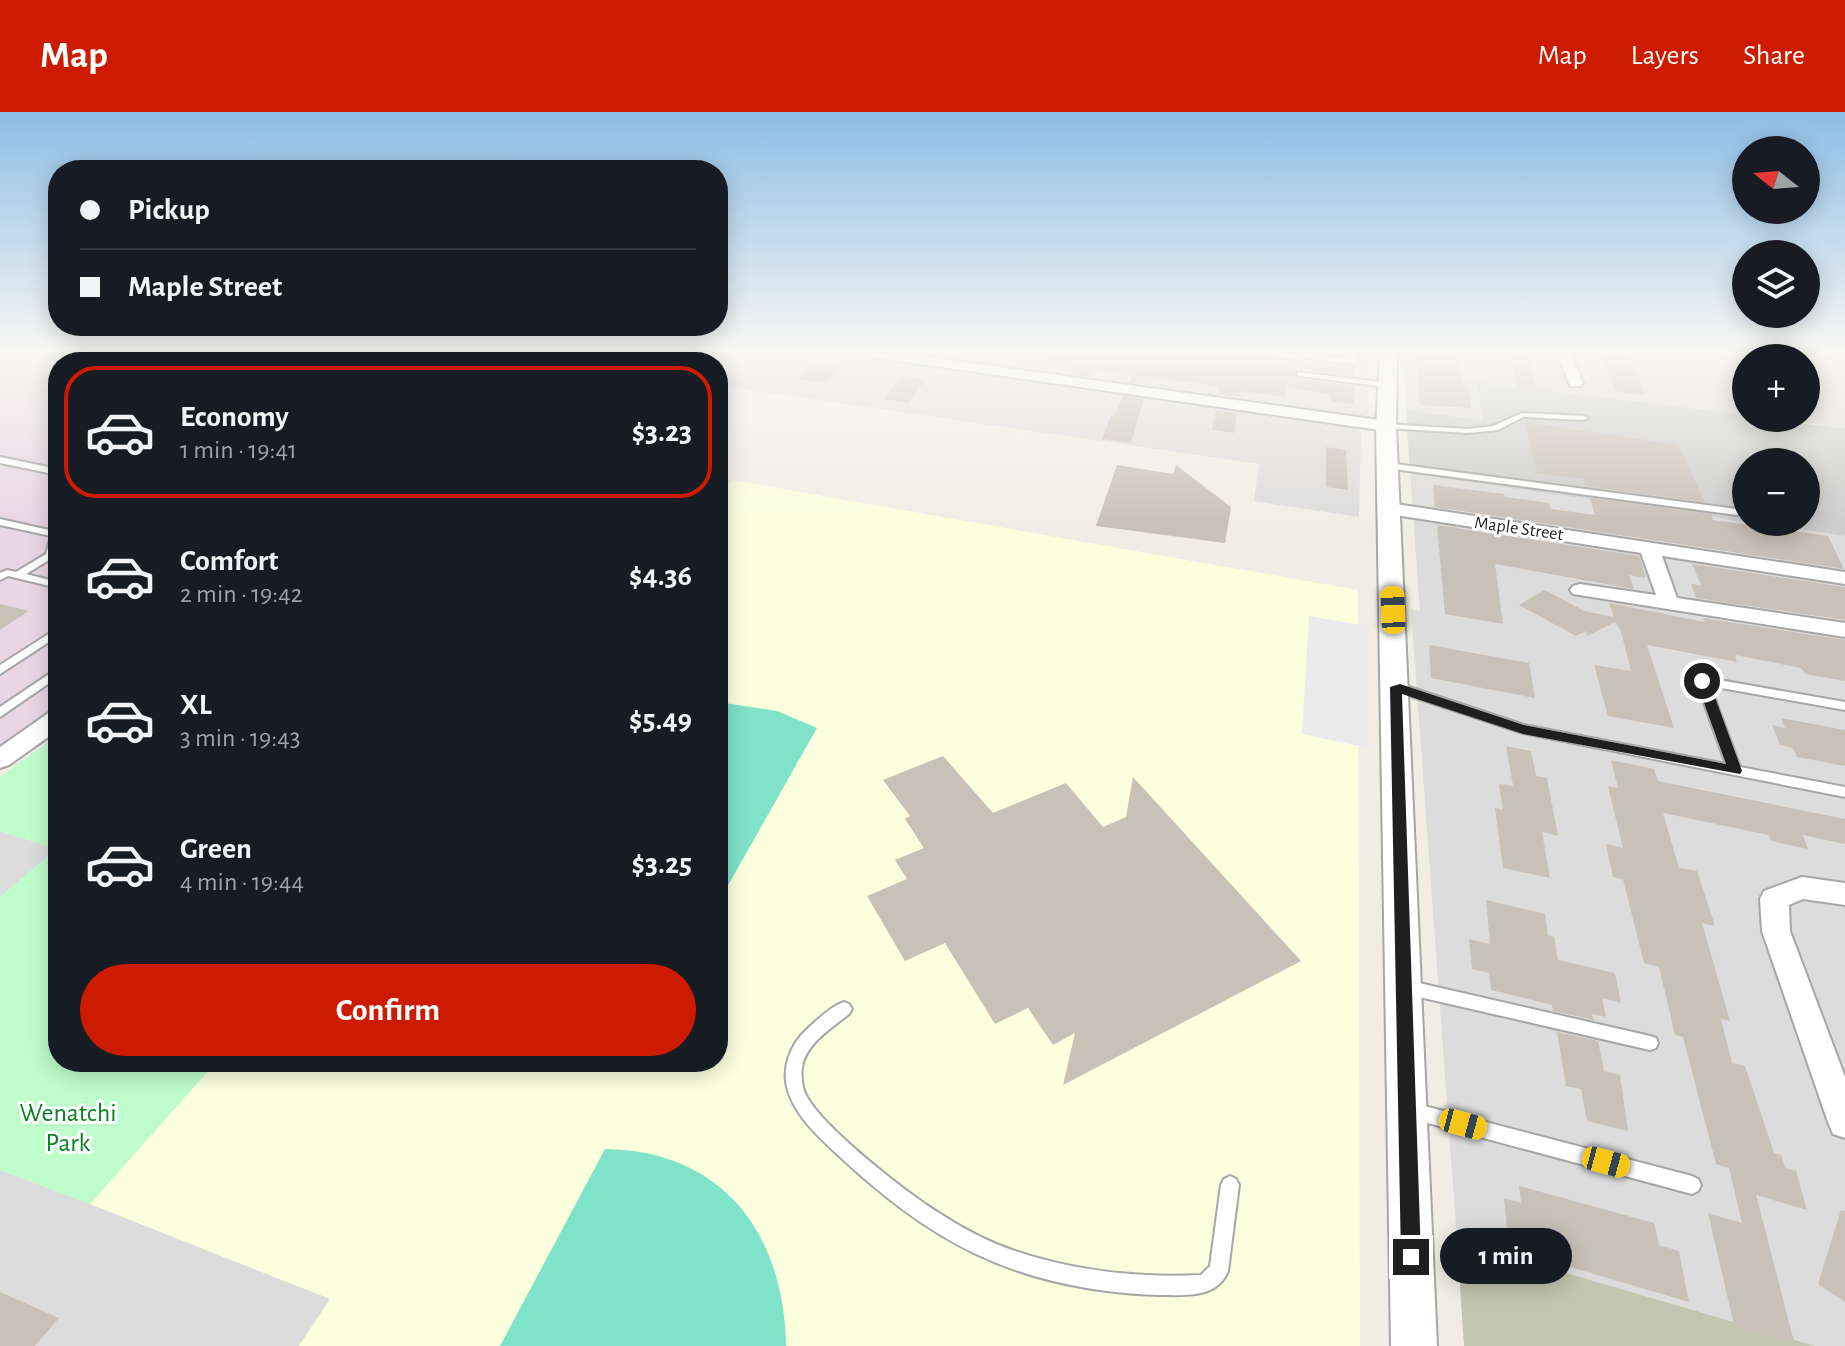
<!DOCTYPE html>
<html lang="en">
<head>
<meta charset="utf-8">
<style>
  body { margin:0; font-family:"Alegreya Sans",sans-serif; background:#242831; color:#f1f3f6; height:100vh; display:flex; flex-direction:column; font-size:30px; white-space:nowrap }
  * { box-sizing:border-box; margin:0 }
  p { font-size:26px; color:#9ea1a6 }
  .icon { flex:none; width:44px; height:44px; fill:none; stroke:currentColor; stroke-width:2; stroke-linecap:round; stroke-linejoin:round }
  .map { position:relative; flex:1; overflow:hidden }
  .sheet { position:absolute; left:48px; top:240px; width:680px; height:720px; display:flex; flex-direction:column; background:#171b24; border-radius:32px; box-shadow:0 4px 20px #0003 }
  .sheet>* { flex:none }
  .top-card { position:absolute; left:48px; top:48px; width:680px; height:176px; border-radius:32px; box-shadow:0 4px 20px #0003; display:grid; align-content:center; height:176px; padding:0 32px; background:#171b24 }
  .needle { width:52px; rotate:287deg }
  .tools { position:absolute; left:1732px; top:24px; display:grid; gap:16px }
  .tools a { display:grid; place-items:center; width:88px; height:88px; border-radius:50%; background:#171b24; box-shadow:0 4px 20px #0003; font-size:40px }
  .end { position:absolute; width:36px; height:36px; margin:-18px; border:10px solid #1f1f1f; background:#fff; box-shadow:0 0 0 4px #fff }
  .from { border-radius:50% }
  .bubble { position:absolute; height:56px; border-radius:28px; background:#171b24; box-shadow:0 4px 20px #0003; font-size:26px; font-weight:700; line-height:56px; text-align:center }
  .car { position:absolute; width:24px; height:48px; margin:-24px -12px; border-radius:10px; box-shadow:0 0 6px 2px #0007; background:linear-gradient(#f5c518 24%,#345 0 40%,#f5c518 0 76%,#345 0 86%,#f5c518 0) }
  .top-card b { display:flex; align-items:center; gap:28px; height:76px; font-size:30px }
  .top-card b+b { border-top:2px solid #363941 }
  .top-card i { width:20px; height:20px; background:#f1f3f6 }
  ul { padding:14px 0 0; list-style:none }
  li { display:flex; align-items:center; gap:24px; height:132px; margin:0 16px 12px; padding:0 16px; border:4px solid transparent; border-radius:32px }
  li div { flex:1 }
  li b { display:block; font-size:30px }
  li em { font-style:normal; font-weight:700 }
  li.active { border-color:#cd1b00 }
  li>.icon { width:72px; height:72px; stroke-width:1.5 }
  .cta { display:flex; gap:16px; margin-top:auto; padding:16px 32px }
  .cta a { flex:1; height:92px; border-radius:48px; background:#cd1b00; color:#fff; font-size:32px; font-weight:700; line-height:92px; text-align:center }
  header { display:flex; align-items:center; gap:48px; box-sizing:border-box; height:112px; padding:0 40px; background:#cd1b00; color:#fff }
  header strong { font-size:38px }
  nav { display:flex; gap:44px; margin-inline-start:auto; font-size:28px }
  .map>svg:first-child { display:block }
  .residential { fill:#dddcdc }
  .industrial { fill:#e9d6e3 }
  .education { fill:#fbffde }
  .religious { fill:#cdcdcd }
  .construction { fill:#c2c5af }
  .park { fill:#bffccc }
  .pitch { fill:#7fe3c9 }
  .parking { fill:#ebebeb }
  .building { fill:#c8c1b7 }
  .lines { fill:none; stroke-linecap:round; stroke-linejoin:round }
  .service-casing { stroke:#a6a6a6; stroke-width:4 }
  .minor-casing { stroke:#a6a6a6; stroke-width:4 }
  .tertiary-casing { stroke:#a6a6a6; stroke-width:4 }
  .service { fill:#fff; fill-rule:evenodd }
  .minor { fill:#fff; fill-rule:evenodd }
  .tertiary { fill:#fff; fill-rule:evenodd }
  .route { fill:#1f1f1f }
  .labels { text-anchor:middle; stroke-width:6; stroke-linejoin:round; paint-order:stroke }
  .far-street-label { font-size:18px; fill:#1f1f1f; stroke:#fff }
  .near-park-label { font-size:26px; fill:#068321; stroke:#fff }
</style>
</head>
<body>
<header>
<strong>Map</strong>
<nav><a>Map</a><a>Layers</a><a>Share</a></nav>
</header>
<div class="map">
<svg width="1845" height="1234" viewBox="0 0 1845 1234">
  <rect width="100%" height="100%" fill="#f0eee4"/>
  <g class="residential">
    <polygon points="0,241 146,241 125,250 58,250 58,260 17,279 0,276"/>
    <polygon points="578,241 829,241 1354,315 1361,320 1359,405 1254,389 1259,352 722,274 718,277 718,250 565,250"/>
    <polygon points="912,241 1218,241 1218,243 1326,269 1368,274 1369,305"/>
    <polygon points="1403,241 1845,241 1845,316 1768,306 1806,306 1806,246 1746,246 1746,303 1477,270 1484,308 1406,298"/>
    <polygon points="1410,361 1845,424 1845,1234 1816,1234 1457,1129 1411,498 1420,499"/>
    <polygon points="0,719 57,737 0,785"/>
    <polygon points="0,1058 90,1092 331,1187 299,1234 0,1234"/>
  </g>
  <g class="industrial">
    <polygon points="146,241 212,241 263,250 125,250"/>
    <polygon points="391,241 549,241 536,250 385,250"/>
    <polygon points="1218,241 1368,241 1368,274 1327,269 1325,281 1290,277 1293,254 1217,244"/>
    <polygon points="58,260 58,593 0,634 0,276 17,279"/>
  </g>
  <polygon class="education" points="732,368 1358,478 1360,1234 299,1234 330,1187 90,1092 216,950 718,950 718,384"/>
  <polygon class="religious" points="1477,270 1746,303 1746,306 1845,316 1845,424 1749,410 1806,410 1806,350 1746,350 1746,410 1410,361 1406,298 1483,308"/>
  <polygon class="construction" points="1457,1129 1816,1234 1464,1234"/>
  <polygon class="park" points="58,623 58,950 216,950 90,1092 0,1058 0,785 56,737 0,719 0,665"/>
  <g class="pitch">
    <polygon points="718,590 777,599 817,616 722,784 718,786"/>
    <path d="M605 1037C723 1039 784 1121 786 1234H500Z"/>
  </g>
  <polygon class="parking" points="1309,504 1367,514 1368,636 1302,622"/>
  <g class="building">
    <polygon points="1044,241 1152,241 1151,243 1157,248 1166,241 1254,241 1261,246 1355,254 1355,264 1297,257 1294,260 1297,267 1354,274 1354,292 1331,289 1331,282 1287,276 1286,285 1240,279 1240,285 1218,282 1220,275 1196,271 1154,266 1150,273 1129,270 1132,264 1093,258 1090,265 1068,262 1072,255 1043,251"/>
    <polygon points="1417,241 1457,241 1462,270 1467,271 1471,296 1420,293"/>
    <polygon points="1509,241 1528,241 1537,278 1517,275"/>
    <polygon points="1600,241 1629,243 1646,283 1617,280"/>
    <polygon points="812,251 817,251 842,255 828,271 798,267"/>
    <polygon points="902,264 926,268 908,291 883,287"/>
    <polygon points="1123,284 1144,287 1131,331 1102,327 1111,303 1114,304"/>
    <polygon points="1216,298 1237,301 1234,321 1212,318"/>
    <polygon points="1525,310 1678,333 1705,390 1585,374 1583,367 1537,361"/>
    <polygon points="1326,335 1346,338 1348,378 1326,375"/>
    <polygon points="1117,353 1173,362 1176,353 1231,395 1225,431 1096,414"/>
    <polygon points="1433,373 1504,382 1505,385 1549,391 1551,397 1595,403 1590,386 1711,402 1713,408 1828,424 1844,457 1435,395"/>
    <polygon points="1437,413 1639,444 1646,466 1629,463 1634,477 1495,452 1503,512 1445,502"/>
    <polygon points="1692,452 1845,475 1845,508 1696,486 1691,472 1701,473"/>
    <polygon points="1545,478 1584,499 1614,505 1609,491 1705,510 1703,506 1845,528 1845,569 1805,562 1801,556 1735,543 1737,550 1647,533 1674,616 1608,604 1594,553 1631,559 1621,519 1615,510 1587,524 1586,519 1576,524 1519,493"/>
    <polygon points="0,492 29,499 0,518"/>
    <polygon points="1429,533 1529,551 1535,586 1431,566"/>
    <polygon points="1781,606 1845,618 1845,654 1797,645 1793,636 1780,633 1772,613 1785,616"/>
    <polygon points="1506,634 1531,639 1536,664 1547,666 1558,724 1542,720 1550,766 1503,756 1495,696 1503,698 1499,672 1513,674"/>
    <polygon points="943,644 993,701 1066,671 1103,715 1126,705 1133,665 1301,849 1063,973 1075,921 1053,933 1028,896 995,912 945,831 905,849 867,784 907,767 895,748 924,736 905,707 910,704 883,668"/>
    <polygon points="1611,648 1654,657 1658,669 1845,707 1845,732 1803,723 1808,737 1771,729 1769,723 1663,701 1679,756 1697,759 1715,814 1702,811 1730,909 1721,907 1732,951 1745,954 1774,1041 1781,1043 1785,1056 1796,1059 1807,1098 1756,1083 1795,1233 1734,1213 1708,1101 1742,1111 1729,1056 1716,1052 1683,925 1675,923 1659,855 1644,851 1623,767 1613,765 1606,732 1623,736 1608,674 1618,676"/>
    <polygon points="1486,788 1545,802 1548,823 1554,825 1558,848 1615,861 1621,891 1602,886 1606,905 1592,902 1594,908 1553,899 1552,893 1491,878 1489,861 1472,857 1469,827 1490,832"/>
    <polygon points="1557,920 1598,929 1604,959 1620,963 1628,1019 1587,1009 1581,977 1566,974"/>
    <polygon points="1519,1074 1654,1111 1659,1133 1679,1139 1689,1190 1509,1137 1504,1086 1521,1091"/>
    <polygon points="1841,1098 1845,1099 1845,1190 1818,1172"/>
    <polygon points="0,1180 59,1206 35,1234 0,1234"/>
  </g>
  <g class="lines">
    <defs>
      <g id="service">
        <polygon points="564,241 580,241 630,248 640,241 648,241 637,250 614,250 568,243"/>
        <polygon points="1156,241 1163,241 1158,245 1154,243"/>
        <polygon points="1257,241 1300,243 1303,241 1349,247 1350,241 1356,241 1357,250 1353,252 1305,246 1302,248 1261,243"/>
        <polygon points="1297,260 1387,271 1391,273 1387,275 1300,264 1297,264"/>
        <polygon points="1522,301 1584,304 1588,306 1584,308 1523,305 1498,318 1467,321 1386,316 1382,314 1386,312 1467,317 1493,314"/>
        <polygon points="0,345 58,357 58,363 0,351"/>
        <polygon points="1388,351 1737,397 1742,400 1737,403 1385,356 1385,352"/>
        <polygon points="0,407 58,420 58,434 54,445 26,462 58,470 58,476 8,464 0,468 0,461 7,458 16,460 46,442 51,424 0,413"/>
        <polygon points="58,516 58,524 0,562 0,553"/>
        <polygon points="58,556 58,565 0,605 0,595"/>
        <polygon points="1702,565 1845,590 1845,598 1710,574 1740,655 1845,675 1845,685 1523,621 1392,578 1390,575 1396,571 1400,572 1524,613 1726,652 1696,569"/>
        <polygon points="1406,868 1650,924 1656,926 1658,931 1656,936 1650,938 1406,882 1401,880 1398,875 1401,870"/>
        <path d="M844 890 849 892 852 897 849 902C832 916 806 931 802 955 801 963 802 972 804 979 817 1012 907 1081 939 1101 962 1116 988 1130 1015 1139 1075 1159 1138 1166 1201 1163L1210 1154 1221 1073 1224 1067 1230 1064 1236 1067 1239 1073 1228 1159C1217 1187 1184 1183 1159 1183 1096 1181 1033 1169 976 1142 923 1117 879 1081 837 1042 817 1023 794 1003 787 975 782 955 791 933 805 919 816 909 830 895 844 890Z"/>
        <polygon points="1413,991 1692,1064 1698,1067 1701,1073 1698,1079 1692,1082 1413,1007 1407,1005 1405,999 1407,993"/>
      </g>
      <g id="minor">
        <polygon points="864,241 900,241 1386,309 1394,314 1386,319 871,245"/>
        <polygon points="1557,241 1571,241 1583,271 1580,274 1570,274"/>
        <polygon points="1389,391 1845,460 1845,472 1662,444 1677,486 1845,511 1845,525 1573,482 1570,478 1573,474 1580,472 1656,483 1641,441 1382,401 1380,397 1382,393"/>
        <polygon points="58,598 58,618 9,653 0,656 0,635 50,600"/>
        <polygon points="1802,765 1845,771 1845,793 1803,787 1789,793 1790,819 1845,965 1845,1026 1833,1022 1828,1010 1762,819 1760,787 1764,779"/>
      </g>
      <g id="tertiary">
        <polygon points="264,241 303,241 335,246 338,250 297,250 267,245"/>
        <polygon points="553,241 573,241 562,250 542,250"/>
        <polygon points="1380,241 1397,241 1396,314 1437,1234 1391,1234 1376,314"/>
      </g>
    </defs>
    <use href="#service" class="service-casing"/>
    <use href="#minor" class="minor-casing"/>
    <use href="#tertiary" class="tertiary-casing"/>
    <use href="#service" class="service"/>
    <use href="#minor" class="minor"/>
    <use href="#tertiary" class="tertiary"/>
  </g>
  <linearGradient id="sky" x2="0" y2="1"><stop stop-color="#8cbde5"/><stop offset="0.58" stop-color="#f8f7f3"/><stop offset="1" stop-color="#f8f7f3" stop-opacity="0"/></linearGradient>
  <rect width="1845" height="413" fill="url(#sky)"/>
  <polygon class="route" points="1702,565 1709,569 1742,659 1740,662 1523,622 1402,582 1421,1145 1418,1152 1411,1155 1404,1152 1401,1145 1390,575 1400,572 1524,613 1726,652 1696,569"/>
  <g class="labels">
    <g class="far-street-label">
      <text transform="translate(1519 416) rotate(8)" y="6">Maple Street</text>
    </g>
    <g class="near-park-label">
      <text x="68" y="1009">Wenatchi<tspan x="68" dy="30">Park</tspan></text>
    </g>
  </g>
</svg>
<div class="tools">
<a><svg class="needle" viewBox="-14 -14 28 28"><path d="M0-13l5 13h-10z" fill="#e53935"/><path d="M0 13l5-13h-10z" fill="#9ea1a6"/></svg></a>
<a><svg class="icon" aria-label="layers" viewBox="0 0 24 24"><path d="M12 4l9 5-9 5-9-5zM3 14l9 5 9-5"/></svg></a>
<a>+</a>
<a>−</a>
</div>
<i class="end from" style="left:1702px;top:569px"></i>
<i class="end" style="left:1411px;top:1145px"></i>
<div class="bubble" style="left:1440px;top:1116px;width:132px">1 min</div>
<i class="car" style="left:1393px;top:498px;rotate:358deg"></i>
<i class="car" style="left:1463px;top:1012px;rotate:105deg"></i>
<i class="car" style="left:1606px;top:1050px;rotate:105deg"></i>
<div class="top-card">
<b><i class="from"></i>Pickup</b>
<b><i></i>Maple Street</b>
</div>
<section class="sheet">
<ul>
<li class="active"><svg class="icon" aria-label="car" viewBox="0 0 24 24"><path d="M5 17H2v-5l4-1 3-4h7l3 4 3 1v5h-3M9 17h6M6 11h13"/><circle cx="7" cy="17" r="2"/><circle cx="17" cy="17" r="2"/></svg><div><b>Economy</b><p>1 min · 19:41</p></div><em>$3.23</em></li>
<li><svg class="icon" aria-label="car" viewBox="0 0 24 24"><path d="M5 17H2v-5l4-1 3-4h7l3 4 3 1v5h-3M9 17h6M6 11h13"/><circle cx="7" cy="17" r="2"/><circle cx="17" cy="17" r="2"/></svg><div><b>Comfort</b><p>2 min · 19:42</p></div><em>$4.36</em></li>
<li><svg class="icon" aria-label="car" viewBox="0 0 24 24"><path d="M5 17H2v-5l4-1 3-4h7l3 4 3 1v5h-3M9 17h6M6 11h13"/><circle cx="7" cy="17" r="2"/><circle cx="17" cy="17" r="2"/></svg><div><b>XL</b><p>3 min · 19:43</p></div><em>$5.49</em></li>
<li><svg class="icon" aria-label="car" viewBox="0 0 24 24"><path d="M5 17H2v-5l4-1 3-4h7l3 4 3 1v5h-3M9 17h6M6 11h13"/><circle cx="7" cy="17" r="2"/><circle cx="17" cy="17" r="2"/></svg><div><b>Green</b><p>4 min · 19:44</p></div><em>$3.25</em></li>
</ul>
<div class="cta"><a>Confirm</a></div>
</section>
</div>
</body>
</html>
